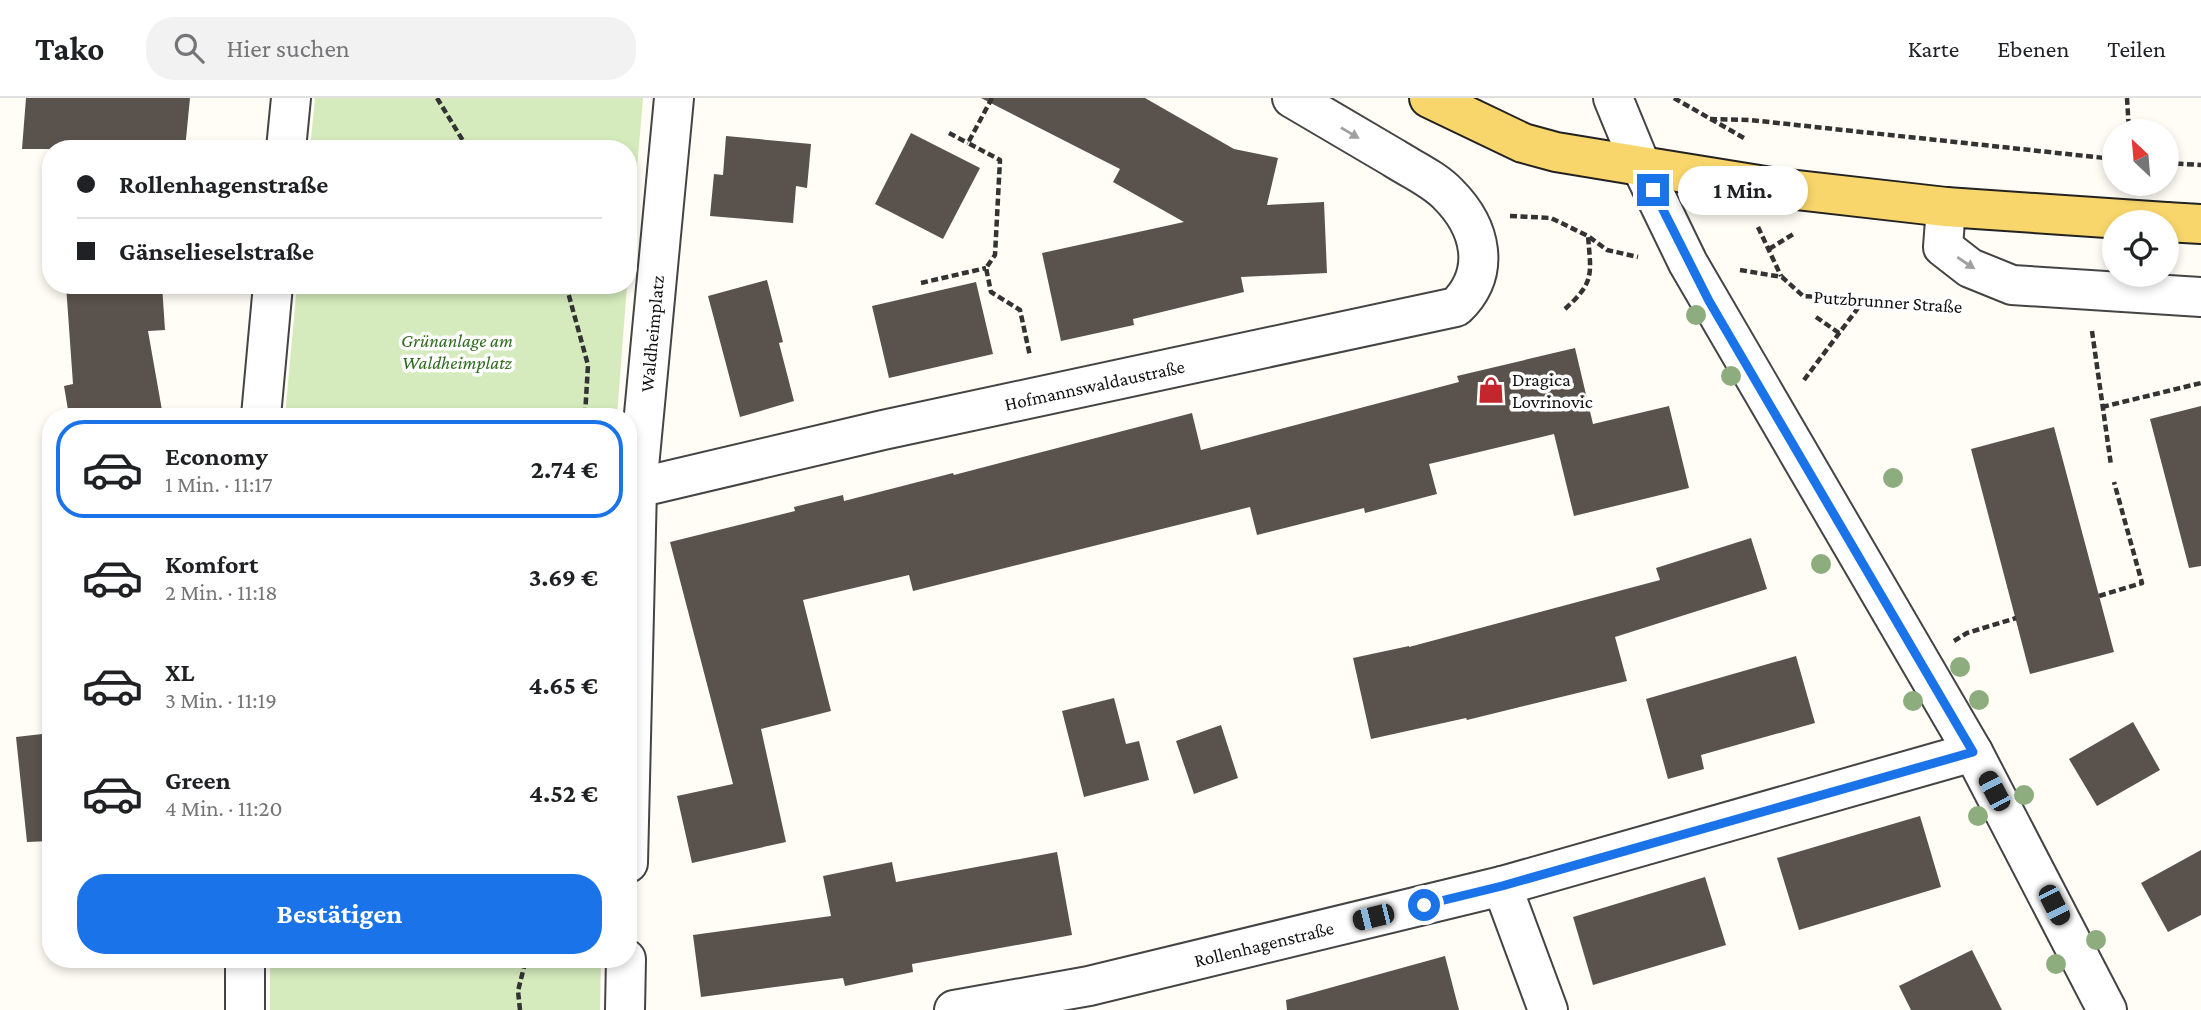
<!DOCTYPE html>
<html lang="de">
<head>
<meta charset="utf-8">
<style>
  body { margin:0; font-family:"Crimson Pro",serif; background:#f2f2f2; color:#202124; height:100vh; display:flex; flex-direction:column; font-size:26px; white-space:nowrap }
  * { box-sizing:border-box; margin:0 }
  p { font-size:23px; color:#757577 }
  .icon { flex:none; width:38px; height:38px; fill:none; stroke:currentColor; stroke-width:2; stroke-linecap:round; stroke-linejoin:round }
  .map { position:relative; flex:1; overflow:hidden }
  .drawer { position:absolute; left:42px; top:310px; width:595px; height:560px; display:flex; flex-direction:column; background:#fff; border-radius:28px; box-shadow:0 4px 10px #0003 }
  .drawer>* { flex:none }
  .guide { position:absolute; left:42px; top:42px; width:595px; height:154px; border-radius:28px; box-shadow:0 4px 10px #0003; display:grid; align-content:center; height:154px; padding:0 35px; background:#fff }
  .needle { width:46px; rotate:334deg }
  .fabs { position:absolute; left:2102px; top:21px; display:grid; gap:14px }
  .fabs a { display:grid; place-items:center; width:77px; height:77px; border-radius:50%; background:#fff; box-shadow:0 4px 10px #0003; font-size:35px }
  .end { position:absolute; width:32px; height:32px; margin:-16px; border:9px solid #1a73e8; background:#fff; box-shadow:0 0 0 4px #fff }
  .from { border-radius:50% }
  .bubble { position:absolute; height:49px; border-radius:24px; background:#fff; box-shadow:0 4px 10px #0003; font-size:23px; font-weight:700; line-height:49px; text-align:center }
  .car { position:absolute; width:21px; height:42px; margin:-21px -10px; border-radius:9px; box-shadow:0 0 5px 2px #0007; background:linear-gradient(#222 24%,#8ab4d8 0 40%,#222 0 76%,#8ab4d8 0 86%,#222 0) }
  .guide b { display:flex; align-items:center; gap:24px; height:66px; font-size:26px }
  .guide b+b { border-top:2px solid #e0e0e0 }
  .guide i { width:18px; height:18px; background:#202124 }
  ul { padding:12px 0 0; list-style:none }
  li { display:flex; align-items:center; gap:21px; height:98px; margin:0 14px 10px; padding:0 21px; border:4px solid transparent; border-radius:28px }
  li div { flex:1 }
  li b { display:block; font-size:26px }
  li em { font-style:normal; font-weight:700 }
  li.on { border-color:#1a73e8 }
  li>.icon { width:63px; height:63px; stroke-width:1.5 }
  .cta { display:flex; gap:14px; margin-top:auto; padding:14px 35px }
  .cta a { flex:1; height:80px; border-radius:28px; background:#1a73e8; color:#fff; font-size:28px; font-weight:700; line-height:80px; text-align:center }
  header { display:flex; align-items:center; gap:42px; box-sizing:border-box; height:98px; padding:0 35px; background:#fff; border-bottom:2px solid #e0e0e0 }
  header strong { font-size:33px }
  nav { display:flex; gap:38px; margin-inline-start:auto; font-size:24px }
  .search { width:490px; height:63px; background:#f2f2f2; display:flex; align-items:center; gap:18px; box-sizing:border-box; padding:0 24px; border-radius:28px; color:#757577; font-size:26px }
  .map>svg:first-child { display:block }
  .green { fill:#d5ebbd }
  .building { fill:#5a524d }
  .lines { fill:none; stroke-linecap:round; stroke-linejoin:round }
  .minor-casing { stroke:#444; stroke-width:42 }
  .major-casing { stroke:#222; stroke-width:42 }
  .path { stroke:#333; stroke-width:4.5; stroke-dasharray:7 3.5; stroke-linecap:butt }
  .minor { stroke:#fff; stroke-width:38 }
  .major { stroke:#f9d66b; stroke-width:38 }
  .tree { fill:#8dad7f }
  .oneway { fill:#a0a0a0 }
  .route { stroke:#1a73e8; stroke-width:9 }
  .labels { text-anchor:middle; stroke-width:7; stroke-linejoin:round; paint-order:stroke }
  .street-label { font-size:19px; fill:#111; stroke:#fff }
  .park-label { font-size:19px; font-style:italic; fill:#2f6b1f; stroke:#fff }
  .poi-label { font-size:19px; fill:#111; stroke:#fff; text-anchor:start }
</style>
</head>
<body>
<header>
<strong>Tako</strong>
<div class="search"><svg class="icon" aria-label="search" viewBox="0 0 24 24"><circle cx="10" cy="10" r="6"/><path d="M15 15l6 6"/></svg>Hier suchen</div>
<nav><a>Karte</a><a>Ebenen</a><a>Teilen</a></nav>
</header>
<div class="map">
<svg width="2201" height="912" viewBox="0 0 2201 912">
  <rect width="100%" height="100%" fill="#fffdf5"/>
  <g class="green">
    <polygon points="315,0 643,0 628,177 628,51 310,51"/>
    <polygon points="297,187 627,187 617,318 285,318"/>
    <polygon points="270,861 601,861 600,912 270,912"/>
  </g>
  <g class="building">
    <polygon points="26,0 190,0 185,51 22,51"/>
    <polygon points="981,0 1145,0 1234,51 1278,60 1267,107 1324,104 1327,175 1241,179 1244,194 1133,221 1134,227 1061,243 1042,155 1184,124 1113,84 1120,71"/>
    <polygon points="911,35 980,70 943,141 875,106"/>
    <polygon points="726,38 811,46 807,90 796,88 793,125 710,118 714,76 723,77"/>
    <polygon points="767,182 783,244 779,245 794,303 740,319 708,198"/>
    <polygon points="976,184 993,256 889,280 872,208"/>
    <polygon points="66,187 162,187 165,232 148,233 163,318 69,318 64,288 73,286"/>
    <polygon points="1575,250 1593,326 1669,308 1689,390 1574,418 1554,336 1429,366 1437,396 1365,415 1364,410 1257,437 1250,409 913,493 909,477 803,502 831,613 761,631 786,744 692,765 677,698 733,686 670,444 795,413 794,409 843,397 844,403 953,375 954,377 1192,315 1201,352 1459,284 1457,278"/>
    <polygon points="2201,308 2201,468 2189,470 2150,321"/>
    <polygon points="2054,329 2114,554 2030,576 1971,351"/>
    <polygon points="1751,440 1767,491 1615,539 1627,583 1467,622 1466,620 1371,641 1353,560 1409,548 1409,549 1660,482 1656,470"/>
    <polygon points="1796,558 1815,625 1701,657 1704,671 1668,681 1646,601"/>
    <polygon points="1114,600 1126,646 1139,643 1149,682 1084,699 1062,613"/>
    <polygon points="2133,624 2160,672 2097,708 2069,661"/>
    <polygon points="1221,627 1238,680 1194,696 1176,643"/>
    <polygon points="51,635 51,743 27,744 16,639"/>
    <polygon points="1920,718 1941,789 1799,832 1777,760"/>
    <polygon points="2201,752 2201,817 2168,834 2141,785"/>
    <polygon points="1057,754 1072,837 912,866 913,874 845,888 843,880 701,899 693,837 831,818 823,778 892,764 896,784"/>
    <polygon points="1705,779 1726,847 1593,887 1573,819"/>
    <polygon points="1972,852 2002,912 1911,912 1899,888"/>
    <polygon points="1445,858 1459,912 1287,912 1286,902"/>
  </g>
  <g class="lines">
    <defs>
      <g id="minor">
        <polyline points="1613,0 1641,68 1688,165 1973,654 2107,912"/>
        <polyline points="286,51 291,0"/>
        <polyline points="1946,109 1943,149 1970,170 2012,187 2201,199"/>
        <polyline points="261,318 273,187"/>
        <path id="s1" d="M637 390 883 332 1456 209C1492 174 1481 129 1448 96 1434 81 1411 71 1394 60 1360 40 1326 20 1292 0"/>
        <path id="s2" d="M628 765 637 390 674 0"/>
        <polyline points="1502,788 1548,912"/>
        <polyline points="245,861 245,912"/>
        <polyline points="625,912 626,861"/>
        <path id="s3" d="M954 912 1089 888 1502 788 1973 654"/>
      </g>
      <g id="major">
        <polyline points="1429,0 1523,45 1556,54 1641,68 1771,89 1946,109 2166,124"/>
        <polyline points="2166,124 2201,126"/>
      </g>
    </defs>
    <use href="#minor" class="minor-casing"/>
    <use href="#major" class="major-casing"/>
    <g class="path">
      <polyline points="437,0 468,51"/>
      <polyline points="992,0 968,45 1000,62 995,157 986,170 991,194 1020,212 1030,258"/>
      <polyline points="1674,0 1744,40"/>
      <polyline points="2127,0 2129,33"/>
      <polyline points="1710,21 1750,22 2114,61"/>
      <polyline points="949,35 968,45"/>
      <polyline points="2166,65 2201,67"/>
      <polyline points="1510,118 1551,120 1588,138 1607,152 1638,159"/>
      <polyline points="1758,129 1781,178"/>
      <polyline points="1769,151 1795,135"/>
      <polyline points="1740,172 1782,179 1803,198 1947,207"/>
      <polyline points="921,185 986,170"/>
      <polyline points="566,187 588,267 585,318"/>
      <path d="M1565 211C1595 184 1591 176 1588 138"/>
      <polyline points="1816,219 1839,235"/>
      <polyline points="2092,233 2111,367"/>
      <polyline points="1804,282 1864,202"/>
      <polyline points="2102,309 2201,285"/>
      <polyline points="2099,498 2142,485 2114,384"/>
      <polyline points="1954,543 1967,535 2016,520"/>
      <polyline points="520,912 518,893 526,861"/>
    </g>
    <use href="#minor" class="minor"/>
    <use href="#major" class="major"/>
  </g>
  <g class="tree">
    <circle cx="1696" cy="217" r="10"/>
    <circle cx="1731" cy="278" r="10"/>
    <circle cx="1893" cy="380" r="10"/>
    <circle cx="1821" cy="466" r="10"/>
    <circle cx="1960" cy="569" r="10"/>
    <circle cx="1979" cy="602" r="10"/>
    <circle cx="1913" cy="603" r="10"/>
    <circle cx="2024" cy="697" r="10"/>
    <circle cx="1978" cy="718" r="10"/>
    <circle cx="2096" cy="842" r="10"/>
    <circle cx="2056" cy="866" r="10"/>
  </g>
  <defs><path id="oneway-solid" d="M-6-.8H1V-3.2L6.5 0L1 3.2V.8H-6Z" transform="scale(1.75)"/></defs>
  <g class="oneway">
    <use href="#oneway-solid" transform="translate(1350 35) rotate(31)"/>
    <use href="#oneway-solid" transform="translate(1966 165) rotate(34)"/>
  </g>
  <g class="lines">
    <polyline class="route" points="1424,807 1502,788 1973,654 1709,203 1653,92"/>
  </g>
  <defs>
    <symbol id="shop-bare" viewBox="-9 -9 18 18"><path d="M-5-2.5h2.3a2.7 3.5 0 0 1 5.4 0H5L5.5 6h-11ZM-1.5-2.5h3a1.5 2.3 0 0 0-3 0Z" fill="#c4262e" stroke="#fff" stroke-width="2.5" paint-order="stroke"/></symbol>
  </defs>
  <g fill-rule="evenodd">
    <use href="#shop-bare" x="1472" y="273" width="38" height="38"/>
  </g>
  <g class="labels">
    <g class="street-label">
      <text transform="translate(1888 203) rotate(4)" y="7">Putzbrunner Straße</text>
      <text dy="7" stroke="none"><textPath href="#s2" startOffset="530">Waldheimplatz</textPath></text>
      <text dy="7" stroke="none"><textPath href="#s1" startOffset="469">Hofmannswaldaustraße</textPath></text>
      <text dy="7" stroke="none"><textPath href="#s3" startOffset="317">Rollenhagenstraße</textPath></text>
    </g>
    <g class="park-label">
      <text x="457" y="249">Grünanlage am<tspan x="457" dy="22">Waldheimplatz</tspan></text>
    </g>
    <g class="poi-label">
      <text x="1512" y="288">Dragica<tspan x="1512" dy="22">Lovrinovic</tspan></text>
    </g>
  </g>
</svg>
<div class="fabs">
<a><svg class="needle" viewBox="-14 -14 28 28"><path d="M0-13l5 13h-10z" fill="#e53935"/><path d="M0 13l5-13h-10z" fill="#757577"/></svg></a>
<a><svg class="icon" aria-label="locate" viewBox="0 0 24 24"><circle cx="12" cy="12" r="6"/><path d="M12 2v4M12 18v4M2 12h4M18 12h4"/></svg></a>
</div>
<i class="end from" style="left:1424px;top:807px"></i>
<i class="end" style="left:1653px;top:92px"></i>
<div class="bubble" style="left:1678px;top:68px;width:130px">1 Min.</div>
<i class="car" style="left:1994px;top:693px;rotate:332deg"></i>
<i class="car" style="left:2054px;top:807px;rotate:153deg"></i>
<i class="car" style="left:1373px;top:819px;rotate:256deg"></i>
<div class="guide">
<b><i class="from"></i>Rollenhagenstraße</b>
<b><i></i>Gänselieselstraße</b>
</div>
<section class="drawer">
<ul>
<li class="on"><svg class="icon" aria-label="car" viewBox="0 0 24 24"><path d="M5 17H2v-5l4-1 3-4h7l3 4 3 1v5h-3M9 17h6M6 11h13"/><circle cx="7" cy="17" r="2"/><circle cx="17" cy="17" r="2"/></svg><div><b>Economy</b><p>1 Min. · 11:17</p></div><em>2.74 €</em></li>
<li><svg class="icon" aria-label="car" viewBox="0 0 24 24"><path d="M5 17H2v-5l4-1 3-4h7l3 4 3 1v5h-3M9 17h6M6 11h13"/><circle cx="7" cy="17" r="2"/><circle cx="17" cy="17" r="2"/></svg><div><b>Komfort</b><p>2 Min. · 11:18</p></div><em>3.69 €</em></li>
<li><svg class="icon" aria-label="car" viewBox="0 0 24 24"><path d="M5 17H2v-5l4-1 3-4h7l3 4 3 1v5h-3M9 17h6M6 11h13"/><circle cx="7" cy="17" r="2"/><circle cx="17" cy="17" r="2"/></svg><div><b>XL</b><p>3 Min. · 11:19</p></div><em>4.65 €</em></li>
<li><svg class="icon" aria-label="car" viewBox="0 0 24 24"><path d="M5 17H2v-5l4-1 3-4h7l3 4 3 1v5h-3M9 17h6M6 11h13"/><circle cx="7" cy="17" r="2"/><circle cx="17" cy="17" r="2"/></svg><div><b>Green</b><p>4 Min. · 11:20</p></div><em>4.52 €</em></li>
</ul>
<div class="cta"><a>Bestätigen</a></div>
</section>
</div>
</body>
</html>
